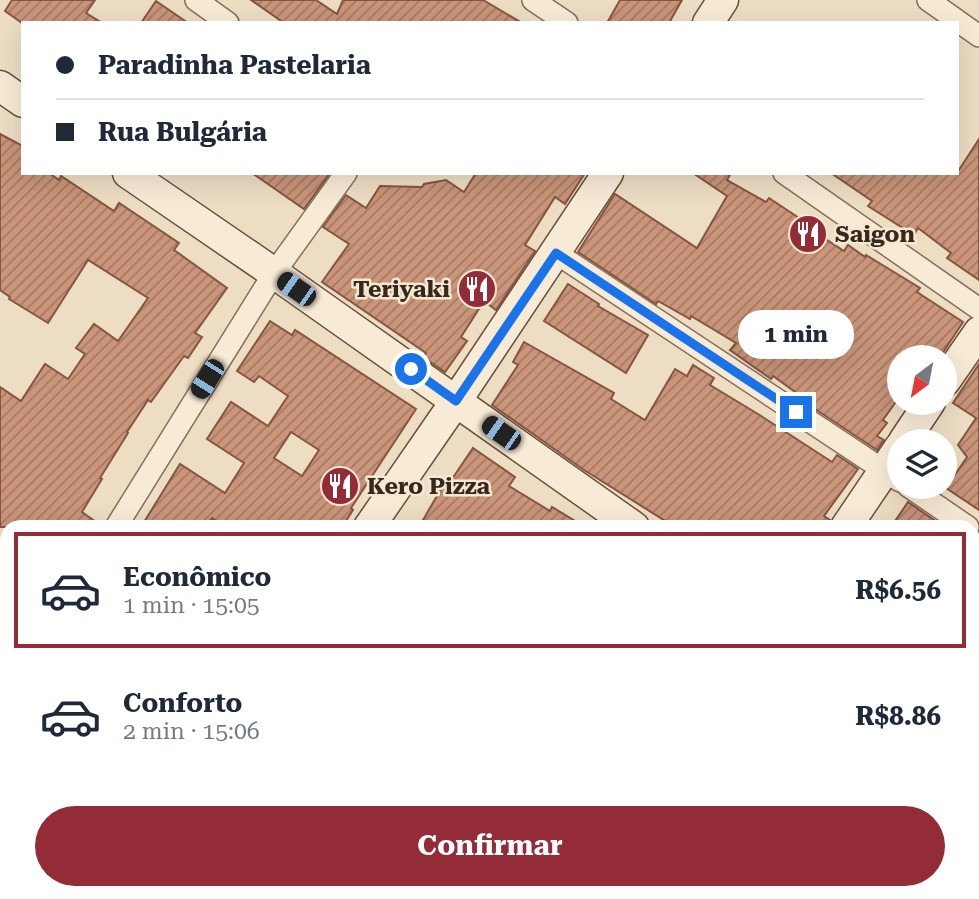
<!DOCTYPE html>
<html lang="pt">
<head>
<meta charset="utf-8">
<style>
  body { margin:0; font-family:"Roboto Serif",serif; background:#f2f2f3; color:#1f2937; height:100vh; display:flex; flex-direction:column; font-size:26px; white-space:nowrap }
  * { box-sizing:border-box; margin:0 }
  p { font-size:23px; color:#747a83 }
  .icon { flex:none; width:38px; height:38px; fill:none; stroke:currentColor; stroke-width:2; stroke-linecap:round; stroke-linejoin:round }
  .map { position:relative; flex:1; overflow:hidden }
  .panel { position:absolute; left:0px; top:520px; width:980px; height:380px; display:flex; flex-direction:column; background:#fff; border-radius:21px 21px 0 0; box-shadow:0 7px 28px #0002 }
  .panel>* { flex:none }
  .top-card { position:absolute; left:21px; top:21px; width:938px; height:154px; border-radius:0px; box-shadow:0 7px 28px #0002; display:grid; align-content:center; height:154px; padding:0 35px; background:#fff }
  .needle { width:46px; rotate:212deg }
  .buttons { position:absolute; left:887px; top:345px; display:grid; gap:14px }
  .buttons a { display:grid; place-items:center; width:70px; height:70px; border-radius:50%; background:#fff; box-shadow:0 7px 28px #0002; font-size:35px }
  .end { position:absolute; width:32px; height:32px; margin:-16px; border:9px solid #1a73e8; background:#fff; box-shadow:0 0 0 4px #fff }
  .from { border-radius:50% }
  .bubble { position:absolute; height:49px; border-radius:24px; background:#fff; box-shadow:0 7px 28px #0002; font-size:23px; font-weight:700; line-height:49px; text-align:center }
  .car { position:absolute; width:21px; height:42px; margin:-21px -10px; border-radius:9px; box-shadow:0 0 5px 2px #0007; background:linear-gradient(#222 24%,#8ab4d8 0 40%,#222 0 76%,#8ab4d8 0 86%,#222 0) }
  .top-card b { display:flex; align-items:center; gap:24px; height:66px; font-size:26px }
  .top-card b+b { border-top:2px solid #e0e1e3 }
  .top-card i { width:18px; height:18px; background:#1f2937 }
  ul { padding:12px 0 0; list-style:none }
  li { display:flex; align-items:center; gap:21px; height:116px; margin:0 14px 10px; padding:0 21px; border:4px solid transparent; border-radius:0px }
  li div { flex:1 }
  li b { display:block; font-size:26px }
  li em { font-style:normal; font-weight:700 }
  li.selected { border-color:#932c36 }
  li>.icon { width:63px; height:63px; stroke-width:1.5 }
  .primary-button { display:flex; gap:14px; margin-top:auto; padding:14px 35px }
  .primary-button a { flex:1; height:80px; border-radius:42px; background:#932c36; color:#fff; font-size:28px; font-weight:700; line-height:80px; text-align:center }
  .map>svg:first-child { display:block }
  .garden { fill:url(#garden-dots) }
  .building { fill:url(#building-hatch); stroke:#855641; stroke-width:2; fill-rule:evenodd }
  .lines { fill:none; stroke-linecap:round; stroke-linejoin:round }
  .lane-casing { stroke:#866e5b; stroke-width:14 }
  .street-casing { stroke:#866e5b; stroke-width:24 }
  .secondary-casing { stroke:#684f3e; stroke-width:33 }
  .primary-casing { stroke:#543d2f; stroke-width:35 }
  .lane { stroke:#f8ebd6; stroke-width:10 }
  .street { stroke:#f8ebd6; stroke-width:21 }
  .secondary { stroke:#f8ebd6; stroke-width:30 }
  .primary { stroke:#efce9c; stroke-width:32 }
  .route { stroke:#1a73e8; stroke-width:9 }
  .labels { text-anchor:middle; stroke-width:5; stroke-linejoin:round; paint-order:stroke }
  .poi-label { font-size:23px; font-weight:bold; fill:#37281e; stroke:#f4e8d3; text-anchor:start }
</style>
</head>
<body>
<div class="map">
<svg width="979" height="899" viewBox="0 0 979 899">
  <defs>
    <pattern id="garden-dots" width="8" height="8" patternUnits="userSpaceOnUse" patternTransform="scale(1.75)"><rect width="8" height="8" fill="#c9ca98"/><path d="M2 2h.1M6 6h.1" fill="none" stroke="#adae83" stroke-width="1.8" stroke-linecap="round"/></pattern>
    <pattern id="building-hatch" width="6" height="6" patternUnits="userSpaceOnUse" patternTransform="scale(1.75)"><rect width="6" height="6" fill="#ca957a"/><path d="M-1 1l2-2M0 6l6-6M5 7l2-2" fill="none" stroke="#a57a63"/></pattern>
  </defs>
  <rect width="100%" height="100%" fill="#edddc3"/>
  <g class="garden">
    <polygon points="0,605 7,610 7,660 0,656"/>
    <polygon points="354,893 423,893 433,899 363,899"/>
  </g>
  <g class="building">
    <polygon points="12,0 95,0 86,13 102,23 22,23 5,11"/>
    <polygon points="251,0 316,0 337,14 343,0 483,0 522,23 284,23"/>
    <polygon points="620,0 682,0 669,23 607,23"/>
    <polygon points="156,1 188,23 141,23"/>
    <polygon points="0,134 23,146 23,173 49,173 59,180 61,176 114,211 119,203 179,243 174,250 227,288 195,333 202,337 188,358 184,356 151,402 148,400 127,432 128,433 100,478 102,479 82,512 103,527 0,527 0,387 21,401 45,364 68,379 85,354 76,348 94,324 118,341 148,298 88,260 48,323 9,299 10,297 0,290"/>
    <polygon points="979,139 979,280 947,258 951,253 918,228 914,235 868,206 872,201 831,173 957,173"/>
    <polygon points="252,173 330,173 304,209"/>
    <polygon points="476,173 585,173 565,204 555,197 525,245 535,251 496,310 484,301 461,337 467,341 445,372 423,357 426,353 322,282 349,244 323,227 346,195 366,208 380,186 422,187 424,184 446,180 464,192"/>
    <polygon points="693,173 731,173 727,180 766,202 769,198 811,226 809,228 844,251 848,245 865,257 866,255 920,288 917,292 963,322 940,357 900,357 900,396 883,420 887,423 877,436 884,440 877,450 818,411 808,404 809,402 773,376 771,379 730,350 736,343 691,316 690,319 658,301 656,304 578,252 615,194 697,248 727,196"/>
    <polygon points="568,284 599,304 598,306 648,335 626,373 544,321"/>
    <path d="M270 321 292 335 295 330 416 409 351 508 353 510 342 527H226L212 518 206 527H141L180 464 225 493 244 463 207 439 231 402 268 426 288 396 259 376 254 382 237 371ZM291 432 319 450 302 476 274 458Z"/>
    <polygon points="524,342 614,393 611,399 645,420 675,369 687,376 693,365 714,378 710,385 758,414 832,462 837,455 858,469 824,516 830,520 829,527 675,527 584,470 492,405 518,365 513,362"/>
    <polygon points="979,364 979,510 946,488 967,457 958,445 976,418 953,403"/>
    <polygon points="473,448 515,477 509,486 550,511 552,507 585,527 419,527 445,482 448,485"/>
    <polygon points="908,502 944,527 891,527"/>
  </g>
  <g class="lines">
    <defs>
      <polyline id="lane" points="882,899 886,892"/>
      <g id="street">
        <polyline points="196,0 228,23"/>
        <polyline points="533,0 567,23"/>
        <polyline points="928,0 979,36"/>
        <polyline points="784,173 979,309"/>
        <polyline points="556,253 900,481"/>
        <polyline points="908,486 968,527"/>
        <polyline points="116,527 274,273 346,173"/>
        <polyline points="115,899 120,892"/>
      </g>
      <g id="secondary">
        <polyline points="708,23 723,0"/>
        <polyline points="0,86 23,102"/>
        <polyline points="128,173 274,273 634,527"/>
        <polyline points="945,381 979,332"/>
        <polyline points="904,441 930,402"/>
        <polyline points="369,527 456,401 608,173"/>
        <polyline points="846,527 900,447"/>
        <polyline points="973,761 979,765"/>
        <polyline points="594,899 598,892"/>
      </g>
      <g id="primary">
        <polyline points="0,580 7,584"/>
        <polyline points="0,673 7,678"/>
        <polyline points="325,892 334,899"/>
        <polyline points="468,892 478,899"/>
      </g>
    </defs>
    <use href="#lane" class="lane-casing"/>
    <use href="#street" class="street-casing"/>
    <use href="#secondary" class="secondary-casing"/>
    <use href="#primary" class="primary-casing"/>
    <use href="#lane" class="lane"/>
    <use href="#street" class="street"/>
    <use href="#secondary" class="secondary"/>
    <use href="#primary" class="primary"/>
  </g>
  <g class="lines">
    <polyline class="route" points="411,369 456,401 556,253 796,412"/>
  </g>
  <defs>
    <symbol id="restaurant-disc" viewBox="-11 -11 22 22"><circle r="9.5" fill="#932c36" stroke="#f4e8d3"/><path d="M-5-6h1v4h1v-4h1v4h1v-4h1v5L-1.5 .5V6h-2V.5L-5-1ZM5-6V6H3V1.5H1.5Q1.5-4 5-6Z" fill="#fff"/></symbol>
  </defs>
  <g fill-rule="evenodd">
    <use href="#restaurant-disc" x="786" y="212" width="44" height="44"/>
    <use href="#restaurant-disc" x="455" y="267" width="44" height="44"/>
    <use href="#restaurant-disc" x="318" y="464" width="44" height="44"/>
  </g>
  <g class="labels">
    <g class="poi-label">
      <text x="835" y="242">Saigon</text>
      <text x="450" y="297" text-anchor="end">Teriyaki</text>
      <text x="367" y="494">Kero Pizza</text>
    </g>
  </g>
</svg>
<div class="buttons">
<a><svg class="needle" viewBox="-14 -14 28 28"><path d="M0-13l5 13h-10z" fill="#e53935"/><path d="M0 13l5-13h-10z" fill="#747a83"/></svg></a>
<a><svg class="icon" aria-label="layers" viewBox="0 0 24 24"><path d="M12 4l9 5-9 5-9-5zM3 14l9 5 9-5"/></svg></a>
</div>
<i class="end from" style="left:411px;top:369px"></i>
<i class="end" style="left:796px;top:412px"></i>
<div class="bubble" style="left:738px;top:310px;width:116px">1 min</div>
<i class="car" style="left:296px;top:289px;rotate:305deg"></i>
<i class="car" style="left:207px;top:379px;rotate:212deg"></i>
<i class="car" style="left:501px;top:433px;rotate:305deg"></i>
<div class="top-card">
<b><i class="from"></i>Paradinha Pastelaria</b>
<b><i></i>Rua Bulgária</b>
</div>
<section class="panel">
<ul>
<li class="selected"><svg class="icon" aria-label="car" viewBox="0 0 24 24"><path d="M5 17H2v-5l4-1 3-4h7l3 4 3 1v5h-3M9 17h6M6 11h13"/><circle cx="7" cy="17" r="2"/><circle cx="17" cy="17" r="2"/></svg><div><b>Econômico</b><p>1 min · 15:05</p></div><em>R$6.56</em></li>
<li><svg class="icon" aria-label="car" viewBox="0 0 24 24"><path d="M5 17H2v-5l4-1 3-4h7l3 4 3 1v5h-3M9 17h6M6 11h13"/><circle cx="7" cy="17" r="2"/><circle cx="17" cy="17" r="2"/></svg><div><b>Conforto</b><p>2 min · 15:06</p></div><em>R$8.86</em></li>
</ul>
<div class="primary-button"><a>Confirmar</a></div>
</section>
</div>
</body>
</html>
